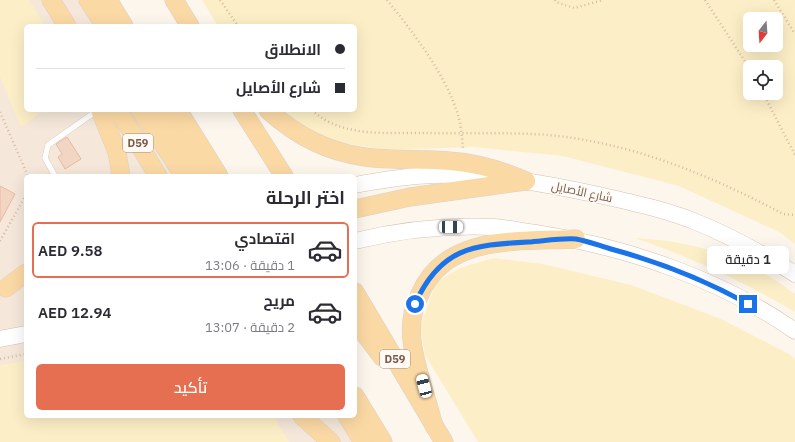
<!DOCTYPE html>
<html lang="ar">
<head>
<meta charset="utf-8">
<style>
  body { margin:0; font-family:"IBM Plex Sans",Cairo,sans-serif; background:#f7f7f7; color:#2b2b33; direction:rtl; height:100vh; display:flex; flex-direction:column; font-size:15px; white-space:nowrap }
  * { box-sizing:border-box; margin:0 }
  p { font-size:13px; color:#7c7c81 }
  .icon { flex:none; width:22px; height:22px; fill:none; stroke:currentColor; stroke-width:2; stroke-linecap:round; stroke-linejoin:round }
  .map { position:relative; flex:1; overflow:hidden; direction:ltr }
  .panel { position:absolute; left:24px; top:174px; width:333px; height:244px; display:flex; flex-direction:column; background:#fff; border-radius:6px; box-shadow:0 4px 16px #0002; direction:rtl }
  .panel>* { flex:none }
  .guide { position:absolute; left:24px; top:24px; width:333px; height:88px; border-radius:6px; box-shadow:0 4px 16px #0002; direction:rtl; display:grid; align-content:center; height:88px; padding:0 12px; background:#fff }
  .needle { width:26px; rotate:197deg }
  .controls { position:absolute; left:743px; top:12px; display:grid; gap:8px }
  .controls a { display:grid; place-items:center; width:40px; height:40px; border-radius:6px; background:#fff; box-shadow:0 4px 16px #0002; font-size:20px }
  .end { position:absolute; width:18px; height:18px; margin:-9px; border:5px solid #1a73e8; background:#fff; box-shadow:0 0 0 2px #fff }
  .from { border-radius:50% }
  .bubble { position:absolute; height:28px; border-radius:6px; background:#fff; box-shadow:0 4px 16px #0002; font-size:13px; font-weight:600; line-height:28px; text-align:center; direction:rtl }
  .car { position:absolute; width:12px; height:24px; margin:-12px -6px; border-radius:5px; box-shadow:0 0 3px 1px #0007; background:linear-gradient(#fff 24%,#345 0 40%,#fff 0 76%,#345 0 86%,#fff 0) }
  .guide b { display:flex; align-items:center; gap:14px; height:38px; font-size:15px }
  .guide b+b { border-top:1px solid #e1e1e2 }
  .guide i { width:10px; height:10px; background:#2b2b33 }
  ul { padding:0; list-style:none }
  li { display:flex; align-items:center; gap:12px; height:56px; margin:0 8px 6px; padding:0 4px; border:2px solid transparent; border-radius:6px }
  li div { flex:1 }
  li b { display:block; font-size:15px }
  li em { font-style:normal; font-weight:600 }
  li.active { border-color:#e76f51 }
  li>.icon { width:36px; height:36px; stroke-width:1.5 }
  h2 { padding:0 12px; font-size:18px; line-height:48px }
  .primary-button { display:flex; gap:8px; margin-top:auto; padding:8px 12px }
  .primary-button a { flex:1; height:46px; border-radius:6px; background:#e76f51; color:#fff; font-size:16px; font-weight:600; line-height:46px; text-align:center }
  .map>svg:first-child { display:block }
  .residential { fill:#f5e8da }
  .sand { fill:#fcefc7; fill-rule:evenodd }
  .building { fill:#f3d5c3; stroke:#e6bba3 }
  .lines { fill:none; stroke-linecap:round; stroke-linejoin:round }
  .service-casing { stroke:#d1beb0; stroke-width:6 }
  .secondary-casing { stroke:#d6c0b0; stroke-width:17 }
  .primary-casing { stroke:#dad1cd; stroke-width:19 }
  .path { stroke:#d9b8a5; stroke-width:2.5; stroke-dasharray:1 3; stroke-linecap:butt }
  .service { stroke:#fff; stroke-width:5.5 }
  .secondary { stroke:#fff; stroke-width:16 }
  .primary { stroke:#fbd9a5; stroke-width:18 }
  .route { stroke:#1a73e8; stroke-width:5 }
  .labels { text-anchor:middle; stroke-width:3; stroke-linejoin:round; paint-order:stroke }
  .shield { fill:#fffaf3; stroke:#a28b7f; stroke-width:1 }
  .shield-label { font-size:11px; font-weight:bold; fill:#7a5c4d }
  .street-label { font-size:12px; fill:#7a5c4d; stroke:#fffaf3 }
</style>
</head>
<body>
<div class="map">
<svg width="795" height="442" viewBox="0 0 795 442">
  <rect width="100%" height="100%" fill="#fdf6ec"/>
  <polygon class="residential" points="0,0 111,0 127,26 26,26 26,110 179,110 220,176 26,176 26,416 355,416 384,442 0,442"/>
  <g class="sand">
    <polygon points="0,0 29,0 45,26 26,26 26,110 44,110 21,127 0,77"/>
    <path d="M202 0H795V244L779 232 679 186 563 156 474 147 385 150 327 140 278 110H355V26H218ZM750 19H776V45H750ZM750 67H776V93H750Z"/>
    <path d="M635 238C698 242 744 256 795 294V312C744 282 691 257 635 238Z"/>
    <polygon points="493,258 543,264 631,285 721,319 789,354 795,359 795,442 478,442 425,355 420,327 436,282 460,268"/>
    <polygon points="26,361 26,416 274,416 289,442 0,442 0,365"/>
  </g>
  <g class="building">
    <polygon points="67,137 81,159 65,169 58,157 62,154 56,144"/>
    <polygon points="0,186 15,194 0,222"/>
  </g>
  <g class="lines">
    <defs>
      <polyline id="service" points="55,176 45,158 48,145 98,110"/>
      <g id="secondary">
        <path d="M355 185C381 180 406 176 433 175 490 173 548 184 603 196 634 203 667 210 696 222 731 236 763 254 795 274"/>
        <path d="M355 241C400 230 447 225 494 227 507 228 522 231 536 233 626 247 719 278 795 331"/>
        <polyline points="0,339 26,334"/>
      </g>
      <g id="primary">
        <polyline points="51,0 67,26"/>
        <polyline points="88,0 105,26"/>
        <polyline points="108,0 124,26"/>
        <polyline points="174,0 190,26"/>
        <polyline points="100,110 117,152 121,176"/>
        <polyline points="118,110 158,176"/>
        <polyline points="140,110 184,176"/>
        <polyline points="158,110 199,176"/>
        <polyline points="178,110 219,176"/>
        <polyline points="242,110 284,176"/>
        <path d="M268 110C295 135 328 152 365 157 393 161 422 158 450 161 477 163 501 170 526 181"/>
        <polyline points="355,209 410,197 526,181"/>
        <polyline points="6,288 26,273"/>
        <polyline points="355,292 444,442"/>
        <polyline points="355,321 382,357"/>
        <polyline points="355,396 383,442"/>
        <polyline points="302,416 331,442"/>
        <polyline points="347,416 363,442"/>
        <path d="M434 426C427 399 416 370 412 341 410 325 413 308 420 294 446 233 522 242 576 239"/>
      </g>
    </defs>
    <use href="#service" class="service-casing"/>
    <use href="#secondary" class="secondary-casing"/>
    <use href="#primary" class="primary-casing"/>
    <g class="path">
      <polyline points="220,0 238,26"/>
      <path d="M387 0C413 32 446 75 458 115 461 125 462 137 463 148"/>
      <polyline points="555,0 556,2 574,8 603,0"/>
      <polyline points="705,0 750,69"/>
      <polyline points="774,0 795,34"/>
      <polyline points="763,93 795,155"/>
      <path d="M312 110C342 139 390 132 428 133 468 134 509 132 549 135 632 143 710 175 783 214L795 215"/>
      <polyline points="0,112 28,176"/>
      <polyline points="0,241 26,195"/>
      <polyline points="0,359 26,354"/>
    </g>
    <use href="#service" class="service"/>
    <use href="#secondary" class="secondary"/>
    <use href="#primary" class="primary"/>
  </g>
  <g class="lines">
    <path class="route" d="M415 304C440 248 472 245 528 242 543 241 561 238 576 239 588 241 600 246 611 249 659 262 705 280 748 304"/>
  </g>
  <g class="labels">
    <g class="shield">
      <rect x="123" y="134" width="30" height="18" rx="3"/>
      <rect x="380" y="350" width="30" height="18" rx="3"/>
    </g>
    <g class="shield-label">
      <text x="138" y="147">D59</text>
      <text x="395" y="363">D59</text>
    </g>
    <g class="street-label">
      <text transform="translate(582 192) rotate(12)" y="4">شارع الأصايل</text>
    </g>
  </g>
</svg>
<div class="controls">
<a><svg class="needle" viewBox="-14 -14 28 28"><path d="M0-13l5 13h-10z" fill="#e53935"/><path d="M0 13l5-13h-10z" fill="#7c7c81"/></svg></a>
<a><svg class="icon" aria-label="locate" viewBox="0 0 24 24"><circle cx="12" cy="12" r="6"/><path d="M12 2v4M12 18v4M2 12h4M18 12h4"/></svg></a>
</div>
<i class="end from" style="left:415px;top:304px"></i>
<i class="end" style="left:748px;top:304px"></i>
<div class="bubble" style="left:707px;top:246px;width:82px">1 دقيقة</div>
<i class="car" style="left:451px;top:227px;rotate:90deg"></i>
<i class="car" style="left:424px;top:386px;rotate:345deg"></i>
<div class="guide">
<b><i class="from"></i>الانطلاق</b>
<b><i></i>شارع الأصايل</b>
</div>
<section class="panel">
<h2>اختر الرحلة</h2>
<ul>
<li class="active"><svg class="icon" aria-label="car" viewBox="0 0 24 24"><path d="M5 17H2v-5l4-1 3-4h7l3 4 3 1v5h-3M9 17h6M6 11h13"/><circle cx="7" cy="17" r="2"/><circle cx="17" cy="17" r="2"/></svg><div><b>اقتصادي</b><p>1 دقيقة · 13:06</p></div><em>AED 9.58</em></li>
<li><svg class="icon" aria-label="car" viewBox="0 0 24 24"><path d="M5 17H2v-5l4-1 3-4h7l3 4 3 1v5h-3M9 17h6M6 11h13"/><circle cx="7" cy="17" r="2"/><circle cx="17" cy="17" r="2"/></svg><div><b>مريح</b><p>2 دقيقة · 13:07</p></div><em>AED 12.94</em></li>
</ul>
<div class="primary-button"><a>تأكيد</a></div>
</section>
</div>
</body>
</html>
